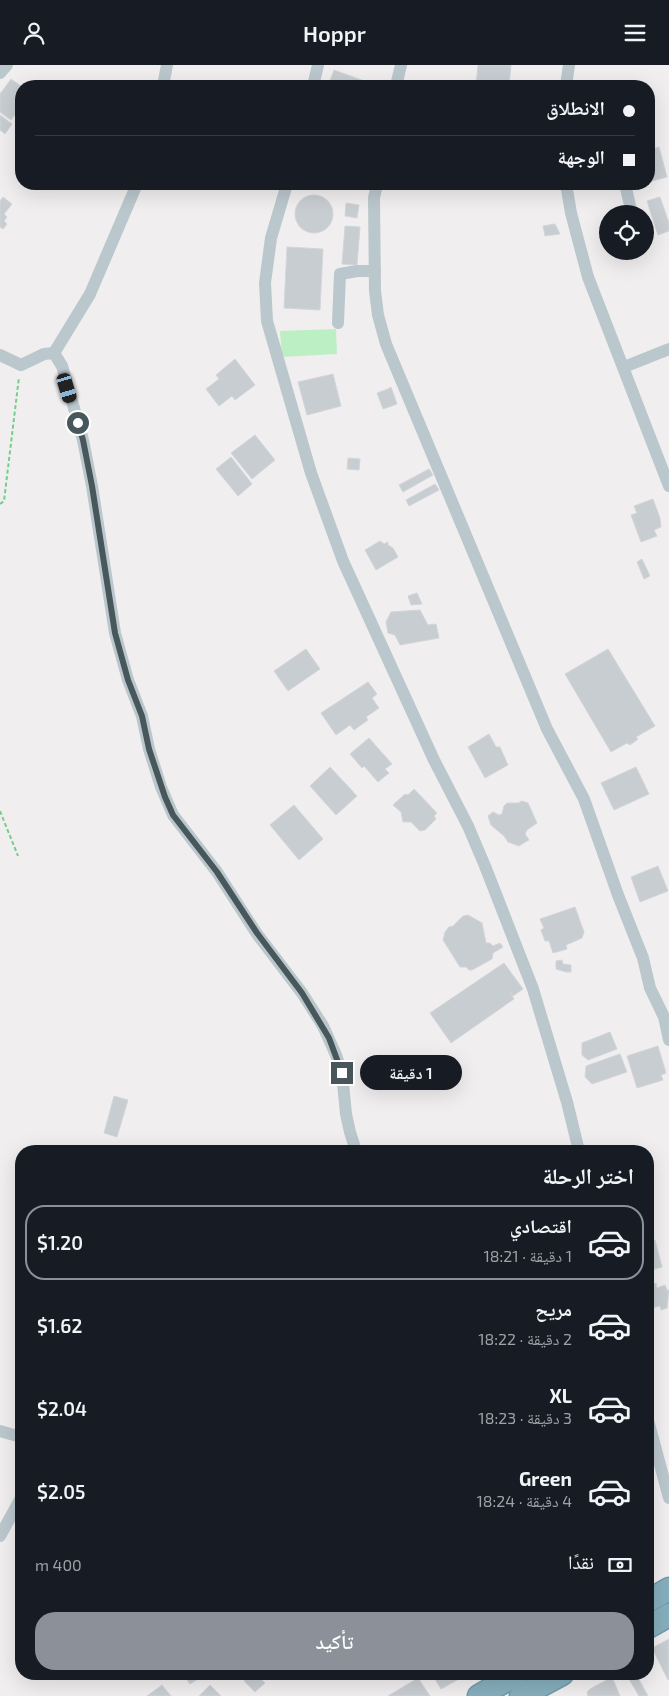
<!DOCTYPE html>
<html lang="ar">
<head>
<meta charset="utf-8">
<style>
  body { margin:0; font-family:"Exo 2","Noto Naskh Arabic",sans-serif; background:#242831; color:#f1f3f6; direction:rtl; height:100vh; display:flex; flex-direction:column; font-size:19px; white-space:nowrap }
  * { box-sizing:border-box; margin:0 }
  p { font-size:16px; color:#9ea1a6 }
  .icon { flex:none; width:28px; height:28px; fill:none; stroke:currentColor; stroke-width:2; stroke-linecap:round; stroke-linejoin:round }
  .map { position:relative; flex:1; overflow:hidden; direction:ltr }
  .panel { position:absolute; left:15px; top:1080px; width:639px; height:535px; display:flex; flex-direction:column; background:#171b24; border-radius:20px; box-shadow:0 5px 20px #0002; direction:rtl }
  .panel>* { flex:none }
  .hud { position:absolute; left:15px; top:15px; width:640px; height:110px; border-radius:20px; box-shadow:0 5px 20px #0002; direction:rtl; display:grid; align-content:center; height:110px; padding:0 20px; background:#171b24 }
  .controls { position:absolute; left:599px; top:140px; display:grid; gap:10px }
  .controls a { display:grid; place-items:center; width:55px; height:55px; border-radius:50%; background:#171b24; box-shadow:0 5px 20px #0002; font-size:25px }
  .end { position:absolute; width:22px; height:22px; margin:-11px; border:6px solid #47575c; background:#fff; box-shadow:0 0 0 2px #fff }
  .from { border-radius:50% }
  .bubble { position:absolute; height:35px; border-radius:18px; background:#171b24; box-shadow:0 5px 20px #0002; font-size:16px; font-weight:600; line-height:35px; text-align:center; direction:rtl }
  .car { position:absolute; width:15px; height:30px; margin:-15px -8px; border-radius:6px; box-shadow:0 0 4px 1px #0007; background:linear-gradient(#222 24%,#8ab4d8 0 40%,#222 0 76%,#8ab4d8 0 86%,#222 0) }
  .hud b { display:flex; align-items:center; gap:18px; height:48px; font-size:19px }
  .hud b+b { border-top:1px solid #363941 }
  .hud i { width:12px; height:12px; background:#f1f3f6 }
  ul { padding:0; list-style:none }
  li { display:flex; align-items:center; gap:15px; height:75px; margin:0 10px 8px; padding:0 10px; border:2px solid transparent; border-radius:20px }
  li div { flex:1 }
  li b { display:block; font-size:19px }
  li em { font-style:normal; font-weight:600 }
  li.active { border-color:#8c9099 }
  li>.icon { width:45px; height:45px; stroke-width:1.5 }
  h2 { padding:0 20px; font-size:22px; line-height:60px }
  .pay { display:flex; align-items:center; gap:12px; height:55px; padding:0 20px; font-size:19px }
  .pay p { margin-inline-start:auto }
  .action { display:flex; gap:10px; margin-top:auto; padding:10px 20px }
  .action a { flex:1; height:58px; border-radius:20px; background:#8c9099; color:#fff; font-size:20px; font-weight:600; line-height:58px; text-align:center }
  header { display:flex; justify-content:space-between; align-items:center; height:65px; padding:0 20px; background:#171b24; font-size:22px; font-weight:600 }
  .map>svg:first-child { display:block }
  .green { fill:#bdefc5 }
  .building { fill:#c8cdd1; stroke:#d2d6da }
  .lines { fill:none; stroke-linecap:round; stroke-linejoin:round }
  .highway-casing { stroke:#7199a9; stroke-width:25 }
  .path { stroke:#75cd8d; stroke-width:2; stroke-dasharray:4 2.5; stroke-linecap:butt }
  .street { stroke:#bac7cc; stroke-width:12 }
  .highway { stroke:#86aebd; stroke-width:22 }
  .route { stroke:#47575c; stroke-width:6 }
</style>
</head>
<body>
<header><svg class="icon" aria-label="menu" viewBox="0 0 24 24"><path d="M4 6h16M4 12h16M4 18h16"/></svg>Hoppr<svg class="icon" aria-label="person" viewBox="0 0 24 24"><circle cx="12" cy="8" r="4"/><path d="M4 21q1-7 8-7t8 7"/></svg></header>
<div class="map">
<svg width="669" height="1631" viewBox="0 0 669 1631">
  <rect width="100%" height="100%" fill="#f1eeef"/>
  <polygon class="green" points="336,264 337,289 282,292 280,266"/>
  <g class="building">
    <polygon points="478,0 511,0 509,21 476,20"/>
    <polygon points="334,5 367,17 366,21 328,21"/>
    <polygon points="11,14 21,21 21,42 11,55 0,47 0,29"/>
    <polygon points="0,50 12,59 5,69 0,65"/>
    <polygon points="659,82 667,112 649,117 649,85"/>
    <circle cx="314" cy="149" r="19"/>
    <polygon points="3,132 12,139 4,149 7,152 4,156 7,159 3,164 0,162 0,136"/>
    <polygon points="660,132 669,158 669,166 658,170 647,136"/>
    <polygon points="346,138 359,140 357,153 345,151"/>
    <polygon points="555,159 560,169 545,171 543,161"/>
    <polygon points="345,161 360,162 357,200 342,199"/>
    <polygon points="287,182 323,184 320,245 284,243"/>
    <polygon points="235,294 255,320 235,335 232,331 219,341 206,324 219,314 216,310"/>
    <polygon points="333,309 341,341 307,350 298,317"/>
    <polygon points="391,322 397,339 383,344 377,328 388,324"/>
    <polygon points="255,370 275,395 252,414 231,388"/>
    <polygon points="231,392 252,419 238,431 216,404"/>
    <polygon points="348,393 360,394 359,405 347,404"/>
    <polygon points="429,404 433,410 403,427 399,420"/>
    <polygon points="435,419 439,425 409,441 406,435"/>
    <polygon points="653,434 660,453 661,462 654,465 657,471 641,477 631,450 637,448 634,441"/>
    <polygon points="380,476 384,479 388,477 388,480 393,483 398,492 376,505 365,485"/>
    <polygon points="642,494 650,511 644,514 637,497"/>
    <polygon points="417,528 422,539 411,540 408,531"/>
    <polygon points="420,545 428,560 436,559 439,573 400,580 395,570 388,568 386,557 391,547"/>
    <polygon points="306,584 320,604 288,626 274,606"/>
    <polygon points="608,584 655,661 636,672 638,674 630,680 627,678 611,687 565,609"/>
    <polygon points="368,617 377,629 372,633 379,643 366,652 368,655 354,665 350,660 336,670 321,648"/>
    <polygon points="489,669 496,682 500,682 508,700 485,713 468,682"/>
    <polygon points="369,673 392,699 385,704 389,708 378,717 364,701 362,703 350,689"/>
    <polygon points="330,702 357,731 336,750 310,721"/>
    <polygon points="636,702 649,729 614,745 601,718"/>
    <polygon points="414,724 437,748 434,751 436,754 425,765 420,766 411,757 403,757 401,747 393,740 405,729 408,730"/>
    <polygon points="522,736 528,738 537,758 527,765 525,769 529,775 519,781 508,777 504,771 491,760 488,751 493,747 499,750 502,749 504,741 507,738 518,738"/>
    <polygon points="294,740 323,774 299,795 270,760"/>
    <polygon points="658,801 668,826 640,837 631,812"/>
    <polygon points="575,842 584,867 582,873 566,880 567,884 553,888 549,876 545,876 541,865 544,863 540,854"/>
    <polygon points="468,850 482,858 486,878 490,878 493,881 500,878 503,882 493,888 492,894 472,905 469,905 466,902 460,902 443,875 445,867 449,862 453,861 463,851"/>
    <polygon points="562,895 563,899 571,900 571,907 566,907 556,904 556,896"/>
    <polygon points="504,898 523,924 513,931 509,926 514,934 451,978 430,948"/>
    <polygon points="610,967 617,984 588,995 582,990 582,978"/>
    <polygon points="658,981 666,1008 661,1010 663,1015 637,1023 627,991"/>
    <polygon points="620,989 627,1007 592,1019 585,1012 586,1001"/>
    <polygon points="114,1031 128,1035 117,1072 104,1068"/>
    <polygon points="655,1175 662,1202 648,1206 648,1177"/>
    <polygon points="656,1218 657,1223 665,1220 667,1225 669,1225 667,1243 661,1245 660,1241 648,1244 648,1221"/>
    <polygon points="669,1574 669,1614 668,1615 652,1583"/>
    <polygon points="183,1609 206,1609 190,1619"/>
    <polygon points="253,1609 256,1609 265,1618 255,1627 244,1616"/>
    <polygon points="432,1609 468,1609 441,1624"/>
    <polygon points="626,1609 636,1609 648,1631 639,1631"/>
    <polygon points="612,1612 620,1631 588,1631 587,1627 590,1624"/>
    <polygon points="418,1613 430,1631 388,1631"/>
    <polygon points="162,1620 171,1631 147,1631"/>
    <polygon points="210,1620 221,1631 199,1631"/>
  </g>
  <g class="lines">
    <defs>
      <g id="highway">
        <polyline points="648,1536 669,1524"/>
        <polyline points="648,1562 669,1550"/>
        <polyline points="479,1631 517,1609"/>
        <polyline points="521,1631 562,1609"/>
      </g>
    </defs>
    <use href="#highway" class="highway-casing"/>
    <g class="path">
      <polyline points="0,439 4,436 19,312"/>
      <polyline points="0,746 18,791"/>
    </g>
    <g class="street">
      <polyline points="0,8 7,0"/>
      <polyline points="163,21 167,0"/>
      <polyline points="313,21 318,0"/>
      <polyline points="396,21 401,0"/>
      <polyline points="566,21 569,0"/>
      <polyline points="287,119 271,173 265,218 267,256 311,408 343,496 434,695 468,761 485,801 533,924 567,1037 579,1086"/>
      <polyline points="377,119 374,133 375,226 378,250 386,279 547,664 584,734 618,830 643,893 650,923 664,952 669,975"/>
      <polyline points="566,119 571,148 588,212 669,421"/>
      <polyline points="625,119 632,149"/>
      <polyline points="338,258 340,209 357,206 375,206"/>
      <polyline points="54,288 90,229 137,119"/>
      <polyline points="0,290 21,300 44,289 54,288 62,301 83,375 92,421 115,568 128,615 142,651 149,684 161,722 173,750 217,807 257,869 302,928 323,961 336,990 342,1008 346,1049 350,1067 356,1086"/>
      <polyline points="624,302 669,284"/>
      <polyline points="648,1355 669,1433"/>
      <polyline points="0,1366 21,1372"/>
      <polyline points="0,1471 21,1433"/>
    </g>
    <use href="#highway" class="highway"/>
  </g>
  <g class="lines">
    <polyline class="route" points="78,358 83,375 92,421 115,568 128,615 142,651 149,684 165,732 173,750 217,807 257,868 302,928 329,973 342,1008"/>
  </g>
</svg>
<div class="controls">
<a><svg class="icon" aria-label="locate" viewBox="0 0 24 24"><circle cx="12" cy="12" r="6"/><path d="M12 2v4M12 18v4M2 12h4M18 12h4"/></svg></a>
</div>
<i class="end from" style="left:78px;top:358px"></i>
<i class="end" style="left:342px;top:1008px"></i>
<div class="bubble" style="left:360px;top:990px;width:102px">1 دقيقة</div>
<i class="car" style="left:67px;top:323px;rotate:163deg"></i>
<div class="hud">
<b><i class="from"></i>الانطلاق</b>
<b><i></i>الوجهة</b>
</div>
<section class="panel">
<h2>اختر الرحلة</h2>
<ul>
<li class="active"><svg class="icon" aria-label="car" viewBox="0 0 24 24"><path d="M5 17H2v-5l4-1 3-4h7l3 4 3 1v5h-3M9 17h6M6 11h13"/><circle cx="7" cy="17" r="2"/><circle cx="17" cy="17" r="2"/></svg><div><b>اقتصادي</b><p>1 دقيقة · 18:21</p></div><em>$1.20</em></li>
<li><svg class="icon" aria-label="car" viewBox="0 0 24 24"><path d="M5 17H2v-5l4-1 3-4h7l3 4 3 1v5h-3M9 17h6M6 11h13"/><circle cx="7" cy="17" r="2"/><circle cx="17" cy="17" r="2"/></svg><div><b>مريح</b><p>2 دقيقة · 18:22</p></div><em>$1.62</em></li>
<li><svg class="icon" aria-label="car" viewBox="0 0 24 24"><path d="M5 17H2v-5l4-1 3-4h7l3 4 3 1v5h-3M9 17h6M6 11h13"/><circle cx="7" cy="17" r="2"/><circle cx="17" cy="17" r="2"/></svg><div><b>XL</b><p>3 دقيقة · 18:23</p></div><em>$2.04</em></li>
<li><svg class="icon" aria-label="car" viewBox="0 0 24 24"><path d="M5 17H2v-5l4-1 3-4h7l3 4 3 1v5h-3M9 17h6M6 11h13"/><circle cx="7" cy="17" r="2"/><circle cx="17" cy="17" r="2"/></svg><div><b>Green</b><p>4 دقيقة · 18:24</p></div><em>$2.05</em></li>
</ul>
<div class="pay"><svg class="icon" aria-label="cash" viewBox="0 0 24 24"><path d="M3 7h18v10H3z"/><circle cx="12" cy="12" r="2"/></svg>نقدًا<p>400 m</p></div>
<div class="action"><a>تأكيد</a></div>
</section>
</div>
</body>
</html>
